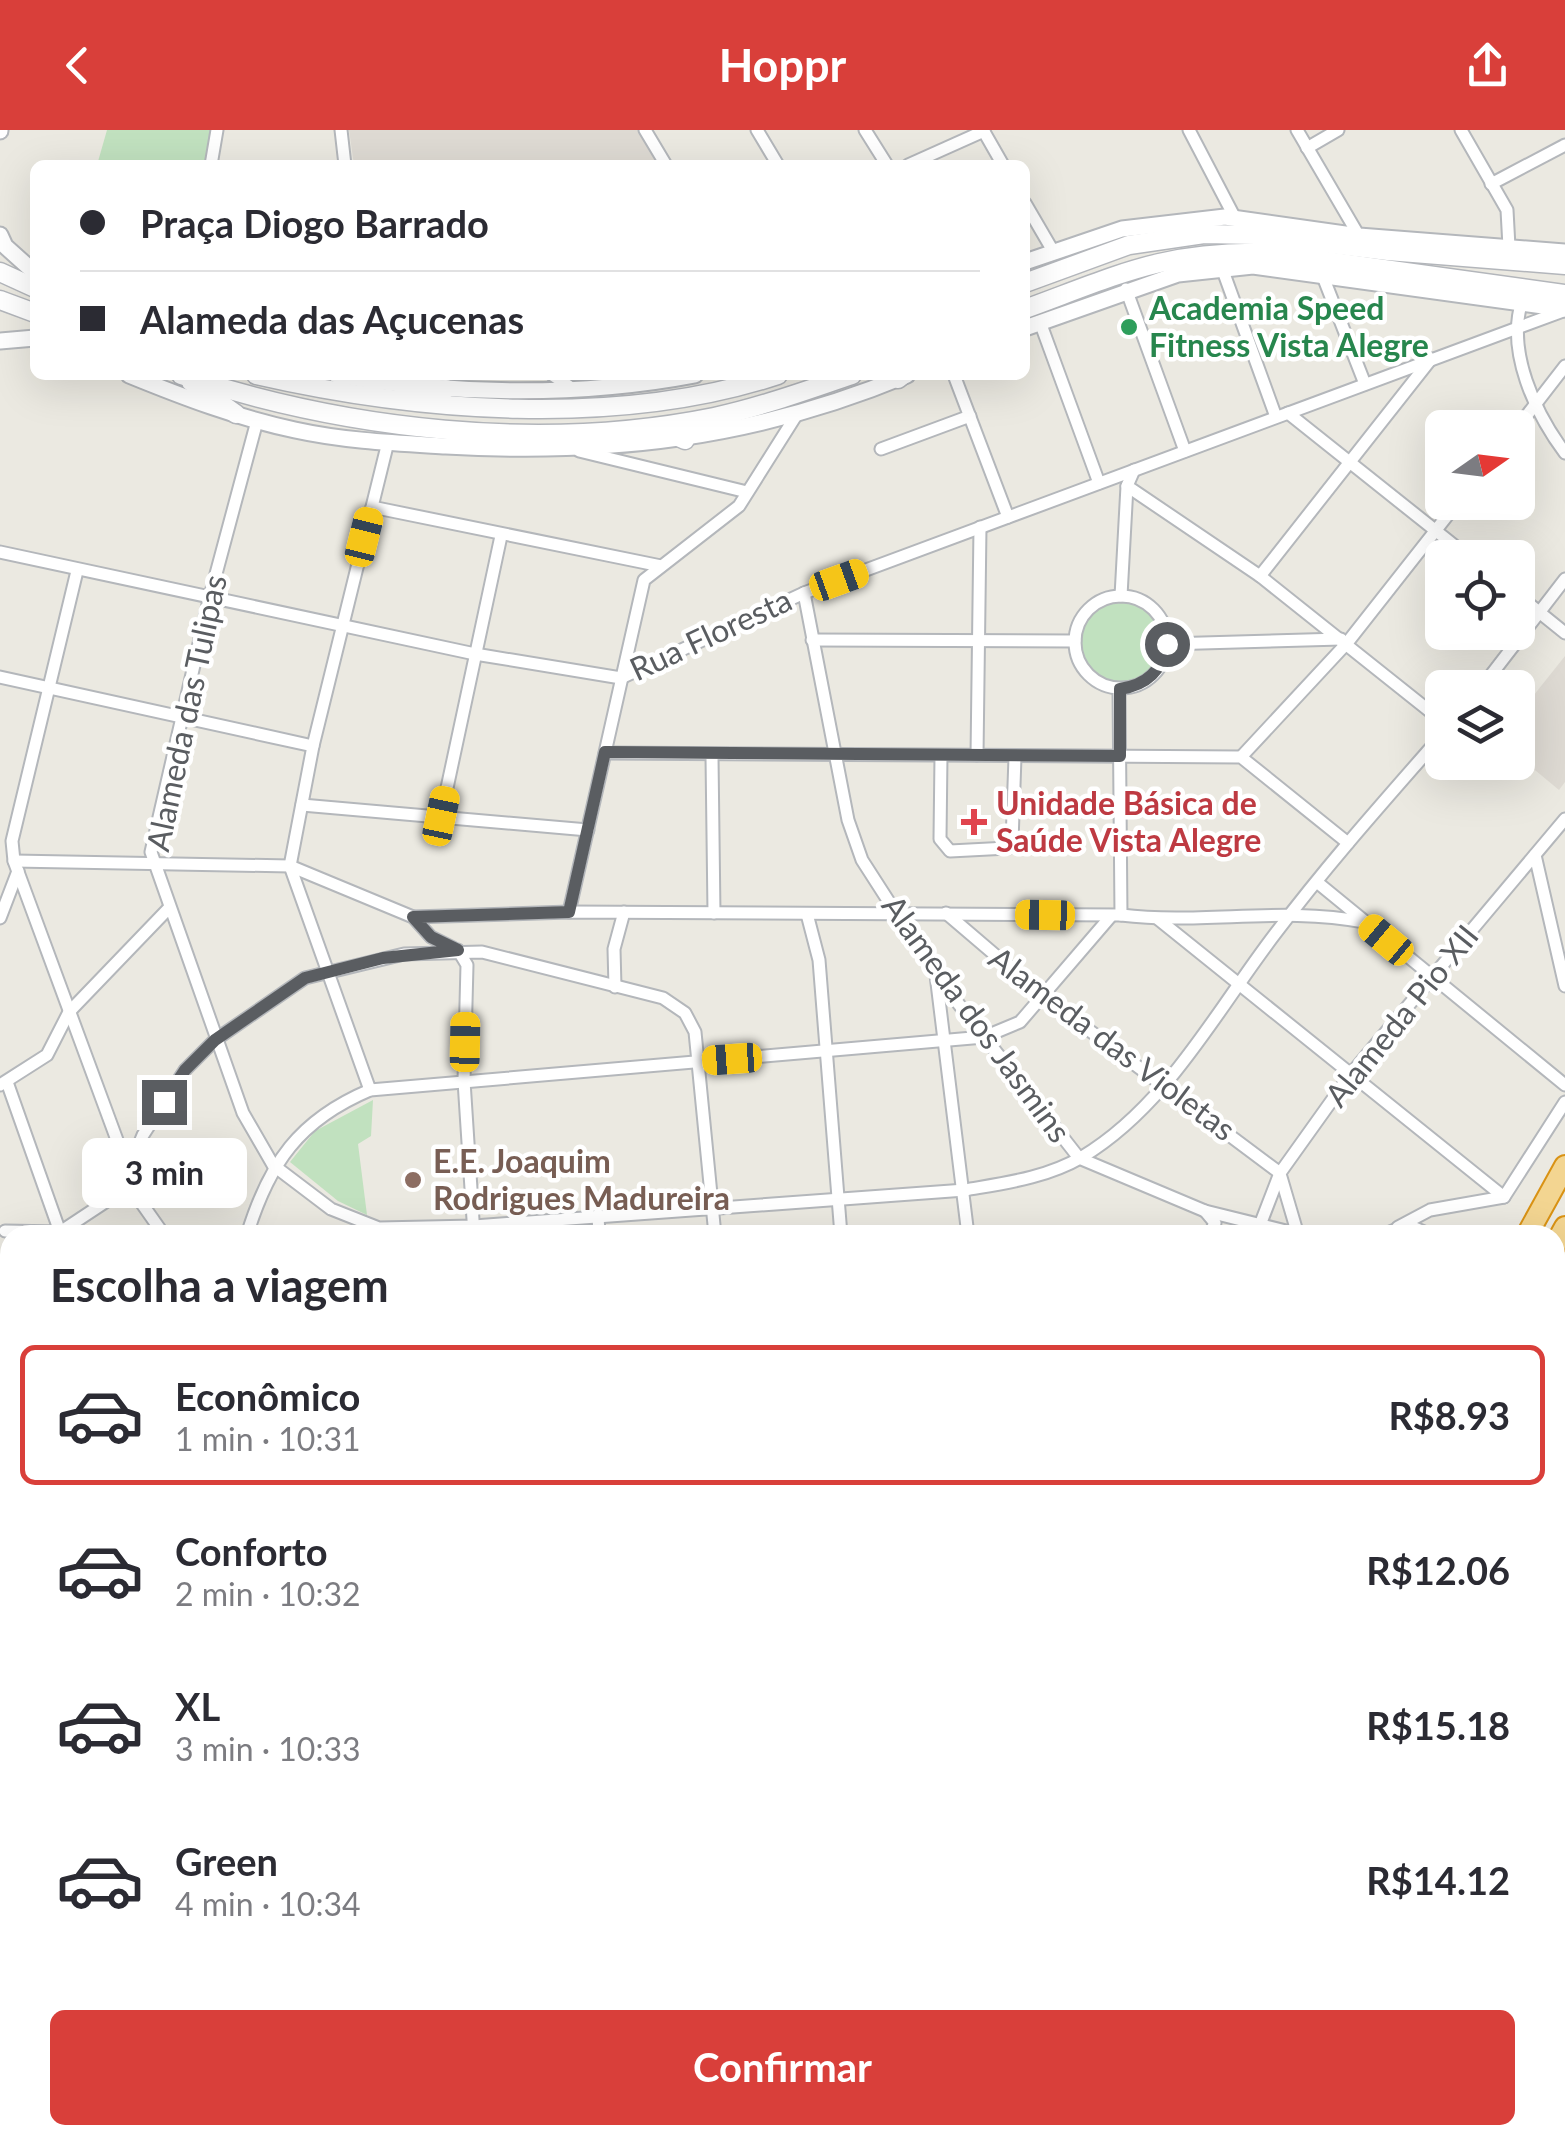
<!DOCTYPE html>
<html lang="pt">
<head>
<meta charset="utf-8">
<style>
  body { margin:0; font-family:Lato,sans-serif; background:#f7f7f7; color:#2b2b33; height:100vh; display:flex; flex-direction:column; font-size:38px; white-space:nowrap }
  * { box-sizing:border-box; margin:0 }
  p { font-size:32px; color:#7c7c81 }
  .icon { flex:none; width:55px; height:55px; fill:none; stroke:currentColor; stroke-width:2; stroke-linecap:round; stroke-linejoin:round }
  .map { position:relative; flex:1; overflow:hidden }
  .sheet { position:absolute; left:0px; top:1095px; width:1565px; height:920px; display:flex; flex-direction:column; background:#fff; border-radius:30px 30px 0 0; box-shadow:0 10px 40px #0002 }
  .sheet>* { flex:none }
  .banner { position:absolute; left:30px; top:30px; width:1000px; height:220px; border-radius:15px; box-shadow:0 10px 40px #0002; display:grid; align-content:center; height:220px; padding:0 50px; background:#fff }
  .needle { width:65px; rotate:76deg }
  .fabs { position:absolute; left:1425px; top:280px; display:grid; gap:20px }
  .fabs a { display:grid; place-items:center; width:110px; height:110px; border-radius:15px; background:#fff; box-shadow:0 10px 40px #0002; font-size:50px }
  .end { position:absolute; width:45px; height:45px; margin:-22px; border:12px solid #5a5d61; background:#fff; box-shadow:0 0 0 5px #fff }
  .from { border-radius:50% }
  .bubble { position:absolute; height:70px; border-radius:15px; background:#fff; box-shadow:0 10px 40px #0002; font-size:32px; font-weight:700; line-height:70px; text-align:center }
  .car { position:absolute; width:30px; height:60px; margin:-30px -15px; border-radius:12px; box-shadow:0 0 8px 2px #0007; background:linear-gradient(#f5c518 24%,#345 0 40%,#f5c518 0 76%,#345 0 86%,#f5c518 0) }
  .banner b { display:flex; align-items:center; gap:35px; height:95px; font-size:38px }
  .banner b+b { border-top:2px solid #e1e1e2 }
  .banner i { width:25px; height:25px; background:#2b2b33 }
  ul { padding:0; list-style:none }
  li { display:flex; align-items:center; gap:30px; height:140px; margin:0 20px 15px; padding:0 30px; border:5px solid transparent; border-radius:15px }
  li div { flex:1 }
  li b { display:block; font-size:38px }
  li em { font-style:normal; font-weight:700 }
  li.active { border-color:#d93f3a }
  li>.icon { width:90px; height:90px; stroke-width:1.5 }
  h2 { padding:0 50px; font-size:45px; line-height:120px }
  .action { display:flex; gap:20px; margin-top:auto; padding:20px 50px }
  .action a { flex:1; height:115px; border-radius:15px; background:#d93f3a; color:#fff; font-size:40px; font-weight:700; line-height:115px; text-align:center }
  header { display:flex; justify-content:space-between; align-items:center; height:130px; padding:0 50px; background:#d93f3a; color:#fff; font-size:45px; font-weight:700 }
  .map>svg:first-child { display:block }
  .education { fill:#dedad3 }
  .green { fill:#c1e1bf }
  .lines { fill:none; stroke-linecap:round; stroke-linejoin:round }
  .minor-casing { stroke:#b4b7bb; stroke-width:15 }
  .tertiary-casing { stroke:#b4b7bb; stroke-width:19 }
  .secondary-casing { stroke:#b3b6bb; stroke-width:21 }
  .motorway-casing { stroke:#d99214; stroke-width:24 }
  .minor { stroke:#fff; stroke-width:11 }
  .tertiary { stroke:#fff; stroke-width:15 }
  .secondary { stroke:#fff; stroke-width:18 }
  .motorway { stroke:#f3d591; stroke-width:20 }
  .route { stroke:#5a5d61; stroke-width:12 }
  .leisure-dot { fill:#2e9e5b; stroke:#fff; stroke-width:4 }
  .health-dot { fill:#e0444e; stroke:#fff; stroke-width:4 }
  .education-dot { fill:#8d6e63; stroke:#fff; stroke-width:4 }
  .labels { text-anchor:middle; stroke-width:9; stroke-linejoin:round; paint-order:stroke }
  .leisure-label { font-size:32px; font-weight:bold; fill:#27864d; stroke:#fff; text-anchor:start }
  .street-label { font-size:32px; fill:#5a5d61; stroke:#fff }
  .health-label { font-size:32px; font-weight:bold; fill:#be3a42; stroke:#fff; text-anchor:start }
  .education-label { font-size:32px; font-weight:bold; fill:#785e54; stroke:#fff; text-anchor:start }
</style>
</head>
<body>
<header><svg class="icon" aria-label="back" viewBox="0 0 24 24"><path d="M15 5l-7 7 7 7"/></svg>Hoppr<svg class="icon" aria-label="share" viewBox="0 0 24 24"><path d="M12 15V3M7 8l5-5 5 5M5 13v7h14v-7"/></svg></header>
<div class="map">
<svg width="1565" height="2015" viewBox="0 0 1565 2015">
  <rect width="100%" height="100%" fill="#ebe9e1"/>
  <g class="education">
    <polygon points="349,0 638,0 659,35 354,35"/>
    <polygon points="1565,526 1565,652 1559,660 1518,626 1518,585"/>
  </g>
  <g class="green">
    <polygon points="107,0 214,0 207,35 97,35"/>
    <circle cx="1121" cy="512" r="44"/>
    <polygon points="373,970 371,1006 358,1014 367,1085 338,1071 290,1032 315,1001"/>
    <polygon points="1565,1257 1565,1538 1555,1536 1555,1273"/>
    <polygon points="328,2005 692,2005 684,2015 312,2015 316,2007"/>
  </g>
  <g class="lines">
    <defs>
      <g id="minor">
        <polyline points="341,0 345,35"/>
        <polyline points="645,0 666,35"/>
        <polyline points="757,0 778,35"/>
        <polyline points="865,0 887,35"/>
        <polyline points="983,0 1003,35"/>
        <polyline points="1189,0 1235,88"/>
        <polyline points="1297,0 1359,106"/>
        <polyline points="1461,0 1507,80 1509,117"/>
        <polyline points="1307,18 1338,0"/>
        <polyline points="211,35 217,0"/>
        <polyline points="908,35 984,1"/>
        <polyline points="1491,54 1565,15"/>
        <polyline points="1025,73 1053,121"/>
        <polyline points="1222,138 1276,287"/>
        <polyline points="1322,144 1365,254"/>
        <polyline points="1126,159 1185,321"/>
        <path d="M1522 171C1506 221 1535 283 1565 323"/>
        <polyline points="1040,192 1099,353"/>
        <polyline points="552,245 569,256"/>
        <polyline points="954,245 1008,387"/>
        <polyline points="1288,283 1470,428"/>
        <path d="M257 291 209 470 151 722 243 983 273 1035 331 1079 379 1098 474 1096 965 1060C1005 1053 1046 1048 1082 1027 1167 976 1216 881 1275 804 1327 735 1385 670 1442 605"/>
        <polyline points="1517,298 1565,236"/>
        <polyline points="881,319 970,286"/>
        <polyline points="579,321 747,362"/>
        <polyline points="1134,340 1127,356 1260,446 1442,591"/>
        <polyline points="372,377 661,436"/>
        <polyline points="0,422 475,524 621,548 804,463 1563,181"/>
        <polyline points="77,441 12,711 14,731 124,1029 126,1051 164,1105"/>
        <polyline points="1260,446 1431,229"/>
        <polyline points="804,463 848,690 862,730 936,845 1079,1028 1205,1081 1302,1105"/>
        <polyline points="1518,465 1565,503"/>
        <polyline points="1121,466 1127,356"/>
        <circle cx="1121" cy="512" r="46"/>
        <polyline points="812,510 1075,511"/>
        <polyline points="1167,514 1341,509"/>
        <polyline points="0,547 313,616"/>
        <polyline points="1481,558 1565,449"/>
        <polyline points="1119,559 1121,785"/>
        <polyline points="605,623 1241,627 1348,713"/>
        <polyline points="977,625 980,397"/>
        <polyline points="941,626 940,709 950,721 1008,718 1012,712 1015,627"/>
        <polyline points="712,627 714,783"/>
        <polyline points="1241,627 1347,513 1458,372"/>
        <polyline points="302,675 588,700"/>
        <polyline points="441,686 501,406"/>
        <polyline points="1535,725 1565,856"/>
        <polyline points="14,731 290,736 413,787 431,807 453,818"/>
        <polyline points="1318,753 1565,955"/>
        <polyline points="569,782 644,450 739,376 797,284"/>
        <polyline points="946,783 1042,865 1280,1043"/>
        <polyline points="807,784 819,830 841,1105"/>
        <path d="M413 787 569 782 1121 785C1202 795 1283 776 1364 792"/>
        <polyline points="0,788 18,741"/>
        <polyline points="1158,789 1504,1067"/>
        <polyline points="458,820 467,835 464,951 474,1105"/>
        <polyline points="936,845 968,1105"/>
        <polyline points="615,857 614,819 624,782"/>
        <polyline points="7,952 60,1102"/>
        <polyline points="0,955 47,925 69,882 169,778"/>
        <polyline points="370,960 290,736 313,616 388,312"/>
        <polyline points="1281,1047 1298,1105"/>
        <polyline points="1205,1081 1215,1093 1209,1105"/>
        <polyline points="598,1085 599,1105"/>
        <polyline points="1260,1095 1280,1043 1350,945 1565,689"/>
        <polyline points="1398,1097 1430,1080 1504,1067 1565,972"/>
        <polyline points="5,1101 60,1102 119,1063 143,1005 185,940 215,910 305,848 404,824 482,822 663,868 685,883 695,902 715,1105"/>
        <path d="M247 1105C269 1033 299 990 370 960L984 907 1020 892 1111 786"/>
        <polyline points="1223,1105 1256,1096"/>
        <polyline points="0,1141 10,1156"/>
        <polyline points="1555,1231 1565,1213"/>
        <polyline points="0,1251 10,1266"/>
        <polyline points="0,1475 10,1494"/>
        <polyline points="1555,1579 1565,1579"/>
        <polyline points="1555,1607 1565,1619"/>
        <polyline points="0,1644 10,1639"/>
        <polyline points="1555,1729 1565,1742"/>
        <polyline points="0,1793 10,1787"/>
        <polyline points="1555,1856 1565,1869"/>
        <polyline points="1555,1942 1565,1931"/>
        <polyline points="1555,1998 1565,2004"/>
        <polyline points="254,2005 259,2015"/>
        <polyline points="1091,2005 1098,2015"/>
        <polyline points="1187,2005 1195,2015"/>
        <polyline points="1283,2005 1291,2015"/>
        <polyline points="1382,2005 1389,2015"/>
        <polyline points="1477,2005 1485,2015 1494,2005"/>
        <polyline points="120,2015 137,2005"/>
        <polyline points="1021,2015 1030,2005"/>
        <polyline points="1155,2015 1168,2005"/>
      </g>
      <g id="tertiary">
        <polyline points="0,1 0,0"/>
        <polyline points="0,105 5,116 35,143"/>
        <polyline points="1025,132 1122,99 1225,87 1359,106 1565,122"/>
        <polyline points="1025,198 1178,144 1253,136 1565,179"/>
        <polyline points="0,211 35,208"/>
        <path d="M129 245C183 267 238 288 295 300 345 311 395 313 446 316 610 325 753 309 907 245"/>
        <path d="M336 245C451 265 580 267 695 245"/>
        <polyline points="1388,1105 1407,1097 1426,1105"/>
        <polyline points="1555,1161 1565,1161"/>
        <polyline points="1555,1211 1565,1212"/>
      </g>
      <g id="secondary">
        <polyline points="0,142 35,158"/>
        <polyline points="1025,153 1129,115 1204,104 1255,105 1388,121 1565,135"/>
        <polyline points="0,170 35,183"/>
        <path d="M1025 179C1118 145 1166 120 1269 123L1565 164"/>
        <path d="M181 245C347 300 541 322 714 287 761 277 807 260 852 245"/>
        <path d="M256 245C418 282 617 298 778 245"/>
        <polyline points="898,249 903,245"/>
        <polyline points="191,252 236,284"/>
        <polyline points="406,263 446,259"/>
        <polyline points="656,297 685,310"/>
        <polyline points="0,1860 10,1883"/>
        <polyline points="0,2004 4,2015"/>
        <polyline points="62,2005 66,2015"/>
      </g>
      <g id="motorway">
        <polyline points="1527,1105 1565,1036"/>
        <polyline points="1555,1115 1565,1097"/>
        <polyline points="885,2015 893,2005"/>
        <polyline points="921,2015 930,2005"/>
        <polyline points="964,2015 973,2005"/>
      </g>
    </defs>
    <use href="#minor" class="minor-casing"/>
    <use href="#tertiary" class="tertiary-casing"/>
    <use href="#secondary" class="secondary-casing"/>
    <use href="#motorway" class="motorway-casing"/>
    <use href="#minor" class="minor"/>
    <use href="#tertiary" class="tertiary"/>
    <use href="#secondary" class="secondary"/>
    <use href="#motorway" class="motorway"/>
  </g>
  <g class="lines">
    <path class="route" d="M164 972 185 940 215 910 305 848 383 828 458 820 431 807 413 787 569 782 605 622 1120 626V559C1147 555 1162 541 1167 514"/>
  </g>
  <circle class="leisure-dot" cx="1129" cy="197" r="10"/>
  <path class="health-dot" d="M969 677h10v10h10v10h-10v10h-10v-10h-10v-10h10z"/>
  <circle class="education-dot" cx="413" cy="1050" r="10"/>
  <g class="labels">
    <g class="leisure-label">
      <text x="1149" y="190">Academia Speed<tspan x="1149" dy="37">Fitness Vista Alegre</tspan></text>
    </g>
    <g class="street-label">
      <text transform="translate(711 505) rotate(-25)" y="11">Rua Floresta</text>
      <text transform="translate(187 583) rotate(-78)" y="11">Alameda das Tulipas</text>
      <text transform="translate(1402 886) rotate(-51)" y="11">Alameda Pio XII</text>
      <text transform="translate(976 889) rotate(54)" y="11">Alameda dos Jasmins</text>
      <text transform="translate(1112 914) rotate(37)" y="11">Alameda das Violetas</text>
    </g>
    <g class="health-label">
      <text x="996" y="685">Unidade Básica de<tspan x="996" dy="37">Saúde Vista Alegre</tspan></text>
    </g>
    <g class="education-label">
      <text x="433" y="1043">E.E. Joaquim<tspan x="433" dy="37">Rodrigues Madureira</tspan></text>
    </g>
  </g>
</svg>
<div class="fabs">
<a><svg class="needle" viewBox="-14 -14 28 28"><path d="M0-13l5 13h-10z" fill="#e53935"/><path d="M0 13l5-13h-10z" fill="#7c7c81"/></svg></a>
<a><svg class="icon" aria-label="locate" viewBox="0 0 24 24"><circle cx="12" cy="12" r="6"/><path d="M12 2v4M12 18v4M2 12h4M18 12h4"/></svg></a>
<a><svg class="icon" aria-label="layers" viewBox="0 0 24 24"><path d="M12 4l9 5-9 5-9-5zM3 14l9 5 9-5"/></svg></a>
</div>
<i class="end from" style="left:1167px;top:514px"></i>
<i class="end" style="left:164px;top:972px"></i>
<div class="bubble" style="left:82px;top:1008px;width:165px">3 min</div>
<i class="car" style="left:364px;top:407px;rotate:14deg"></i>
<i class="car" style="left:839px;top:450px;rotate:70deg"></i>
<i class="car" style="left:441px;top:686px;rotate:12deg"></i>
<i class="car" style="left:1045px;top:785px;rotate:271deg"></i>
<i class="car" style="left:1386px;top:810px;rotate:310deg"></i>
<i class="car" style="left:465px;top:912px;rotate:1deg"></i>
<i class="car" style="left:732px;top:929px;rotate:266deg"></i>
<div class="banner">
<b><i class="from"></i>Praça Diogo Barrado</b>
<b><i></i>Alameda das Açucenas</b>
</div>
<section class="sheet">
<h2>Escolha a viagem</h2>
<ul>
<li class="active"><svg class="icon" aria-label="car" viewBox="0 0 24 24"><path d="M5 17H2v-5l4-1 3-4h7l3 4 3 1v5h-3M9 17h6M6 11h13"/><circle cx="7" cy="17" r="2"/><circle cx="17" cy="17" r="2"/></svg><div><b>Econômico</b><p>1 min · 10:31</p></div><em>R$8.93</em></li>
<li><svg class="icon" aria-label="car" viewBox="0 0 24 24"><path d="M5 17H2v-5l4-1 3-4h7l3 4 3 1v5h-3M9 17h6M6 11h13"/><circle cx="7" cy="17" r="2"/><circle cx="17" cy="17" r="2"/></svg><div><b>Conforto</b><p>2 min · 10:32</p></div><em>R$12.06</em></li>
<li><svg class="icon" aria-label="car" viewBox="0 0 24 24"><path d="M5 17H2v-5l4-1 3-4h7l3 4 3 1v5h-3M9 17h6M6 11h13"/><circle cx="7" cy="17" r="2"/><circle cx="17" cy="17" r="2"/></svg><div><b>XL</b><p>3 min · 10:33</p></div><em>R$15.18</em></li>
<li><svg class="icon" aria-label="car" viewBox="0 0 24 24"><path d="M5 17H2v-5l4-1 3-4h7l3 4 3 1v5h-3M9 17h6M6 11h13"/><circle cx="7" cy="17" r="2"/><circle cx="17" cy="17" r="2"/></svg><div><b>Green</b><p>4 min · 10:34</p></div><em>R$14.12</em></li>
</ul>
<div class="action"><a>Confirmar</a></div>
</section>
</div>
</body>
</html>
